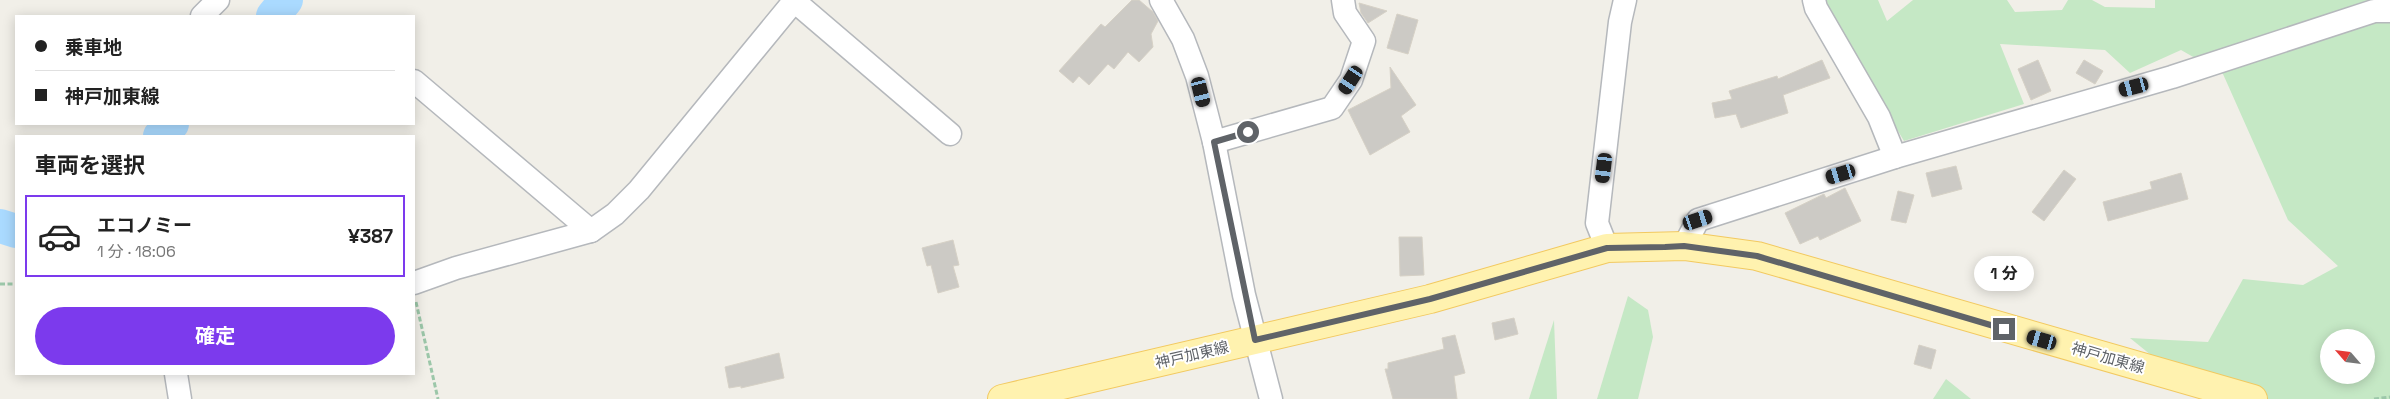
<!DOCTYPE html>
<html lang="ja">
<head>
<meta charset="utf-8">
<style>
  body { margin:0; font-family:"Space Grotesk","Noto Sans JP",sans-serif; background:#f6f6f6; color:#222; height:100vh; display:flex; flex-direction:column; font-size:19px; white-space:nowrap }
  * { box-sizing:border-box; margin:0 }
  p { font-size:16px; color:#767676 }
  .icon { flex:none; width:28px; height:28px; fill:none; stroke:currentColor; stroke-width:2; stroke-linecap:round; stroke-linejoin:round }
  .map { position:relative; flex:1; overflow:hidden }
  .details { position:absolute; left:15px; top:135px; width:400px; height:240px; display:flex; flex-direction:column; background:#fff; border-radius:0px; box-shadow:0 2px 12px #0003 }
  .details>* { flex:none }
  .hud { position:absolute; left:15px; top:15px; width:400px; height:110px; border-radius:0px; box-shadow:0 2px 12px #0003; display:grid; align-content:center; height:110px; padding:0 20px; background:#fff }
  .needle { width:32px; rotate:298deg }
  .tools { position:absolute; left:2320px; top:329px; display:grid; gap:10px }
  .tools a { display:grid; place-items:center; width:55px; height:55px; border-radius:50%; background:#fff; box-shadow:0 2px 12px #0003; font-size:25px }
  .end { position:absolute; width:22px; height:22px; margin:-11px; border:6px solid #5f6368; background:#fff; box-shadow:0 0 0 2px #fff }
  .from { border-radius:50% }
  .bubble { position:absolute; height:35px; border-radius:18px; background:#fff; box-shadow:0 2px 12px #0003; font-size:16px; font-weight:700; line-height:35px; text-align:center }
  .car { position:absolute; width:15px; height:30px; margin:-15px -8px; border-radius:6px; box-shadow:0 0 4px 1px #0007; background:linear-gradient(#222 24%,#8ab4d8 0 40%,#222 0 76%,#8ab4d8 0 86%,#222 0) }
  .hud b { display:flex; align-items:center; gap:18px; height:48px; font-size:19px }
  .hud b+b { border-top:1px solid #e0e0e0 }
  .hud i { width:12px; height:12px; background:#222 }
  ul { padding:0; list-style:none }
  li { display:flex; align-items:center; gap:15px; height:82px; margin:0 10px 8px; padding:0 10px; border:2px solid transparent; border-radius:0px }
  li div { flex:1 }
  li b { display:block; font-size:19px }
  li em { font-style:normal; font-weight:700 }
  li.on { border-color:#7c3aed }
  li>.icon { width:45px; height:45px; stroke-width:1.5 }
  h2 { padding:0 20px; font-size:22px; line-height:60px }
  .button { display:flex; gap:10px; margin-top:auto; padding:10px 20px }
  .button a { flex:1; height:58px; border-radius:30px; background:#7c3aed; color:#fff; font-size:20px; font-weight:700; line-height:58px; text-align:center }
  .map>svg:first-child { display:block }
  .green { fill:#c5e8c5; fill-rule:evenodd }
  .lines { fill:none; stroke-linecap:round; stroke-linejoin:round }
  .river { stroke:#aadaff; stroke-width:34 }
  .building { fill:#cccac5; stroke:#d6d1c6 }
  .minor-casing { stroke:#b5b8bc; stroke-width:25 }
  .major-casing { stroke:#f2c960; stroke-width:30 }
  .path { stroke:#9cc7a9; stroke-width:3; stroke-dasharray:5 2.5; stroke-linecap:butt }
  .minor { stroke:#fff; stroke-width:22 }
  .major { stroke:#fff2af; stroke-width:28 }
  .route { stroke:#5f6368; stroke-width:6 }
  .labels { text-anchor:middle; stroke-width:4; stroke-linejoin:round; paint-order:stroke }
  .street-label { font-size:15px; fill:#5f6368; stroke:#fff }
</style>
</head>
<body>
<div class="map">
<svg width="2390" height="399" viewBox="0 0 2390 399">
  <rect width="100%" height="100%" fill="#f1efe8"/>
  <g class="green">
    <path d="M1826 0H1878L1887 21 1913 0H2007L2015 12 2062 10 2068 0H2092L2105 7 2155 8V0H2390V399H2205L2130 338 2208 342 2243 279 2303 285 2338 266 2288 220 2223 74 2181 50 2130 73 2105 50 2000 44 2024 104 1904 141 1843 39ZM2329 338H2366V375H2329Z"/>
    <polygon points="1628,296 1648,310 1653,337 1638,399 1597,399"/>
    <polygon points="1554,320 1557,399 1529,399"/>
    <polygon points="1946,379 1971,399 1933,399"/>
  </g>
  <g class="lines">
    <g class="river">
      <polyline points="273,16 286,0"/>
      <polyline points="160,136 172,124"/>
      <polyline points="0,226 16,231"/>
    </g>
  </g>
  <g class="building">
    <polygon points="1132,0 1139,0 1153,12 1158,21 1151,34 1153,47 1139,62 1128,52 1114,69 1108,64 1089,85 1079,76 1073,83 1059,71 1101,24 1105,27"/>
    <polygon points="1359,3 1387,11 1368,23 1361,13"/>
    <polygon points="1397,14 1418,20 1408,54 1387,48"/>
    <polygon points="1822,60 1830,78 1783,95 1788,113 1741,128 1736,114 1715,118 1712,103 1732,99 1729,91 1777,76 1778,79"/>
    <polygon points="2038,60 2051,91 2031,100 2018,69"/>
    <polygon points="2084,60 2103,71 2095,84 2076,73"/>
    <polygon points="1390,67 1416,105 1401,116 1410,132 1370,155 1348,110 1391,88"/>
    <polygon points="1956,166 1962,189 1932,197 1926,173"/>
    <polygon points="2064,170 2076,179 2044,221 2032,212"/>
    <polygon points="2181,173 2188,199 2108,221 2103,202 2152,189 2150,182"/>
    <polygon points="1845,188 1861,221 1820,240 1818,236 1800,244 1785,213 1824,194 1826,198"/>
    <polygon points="1898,191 1914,195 1906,223 1891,220"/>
    <polygon points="1399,237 1422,237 1424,275 1400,276"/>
    <polygon points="953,240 959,265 953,266 959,287 938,293 931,265 927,266 922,248"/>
    <polygon points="1514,318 1518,334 1495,340 1492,323"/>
    <polygon points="1455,335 1465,373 1454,376 1457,399 1393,399 1385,369 1388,369 1388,363 1444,349 1442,338"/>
    <polygon points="1919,345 1936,350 1931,369 1914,364"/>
    <polygon points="779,353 784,378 741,388 741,386 729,388 725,367"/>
  </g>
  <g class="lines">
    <defs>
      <g id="minor">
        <polyline points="793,0 950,134"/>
        <polyline points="1161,0 1183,39 1197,76 1214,142 1244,295 1271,399"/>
        <polyline points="1814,0 1816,8 1879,117 1895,157"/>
        <polyline points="202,16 218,0"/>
        <polyline points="414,81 591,231"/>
        <polyline points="1214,142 1332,108 1351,80 1364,41 1345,13 1343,0"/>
        <polyline points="1684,246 1698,220 1895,157 2172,77 2374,11 2390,11"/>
        <polyline points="1607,248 1597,223 1620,22 1625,0"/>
        <polyline points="414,283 456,268 591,231 615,214 639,190 795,0"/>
        <polyline points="176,374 180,399"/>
      </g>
      <polyline id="major" points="1002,399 1430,299 1607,248 1684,246 1757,256 2253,399"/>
    </defs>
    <use href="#minor" class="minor-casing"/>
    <use href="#major" class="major-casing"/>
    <g class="path">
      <polyline points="0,284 16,284"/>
      <polyline points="416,302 438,399"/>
      <polyline points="2374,399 2390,397"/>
    </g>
    <use href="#minor" class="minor"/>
    <use href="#major" class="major"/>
  </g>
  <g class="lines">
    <polyline class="route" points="1248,132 1214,142 1255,340 1430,299 1607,248 1665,247 1684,246 1757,256 2004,329"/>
  </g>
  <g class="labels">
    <g class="street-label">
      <text transform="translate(1192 355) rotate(-13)" y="5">神戸加東線</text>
      <text transform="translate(2108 358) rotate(16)" y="5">神戸加東線</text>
    </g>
  </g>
</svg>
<div class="tools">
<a><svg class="needle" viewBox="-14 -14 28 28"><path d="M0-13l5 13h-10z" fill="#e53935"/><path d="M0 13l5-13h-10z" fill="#767676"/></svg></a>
</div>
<i class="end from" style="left:1248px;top:132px"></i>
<i class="end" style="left:2004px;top:329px"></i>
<div class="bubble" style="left:1974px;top:256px;width:60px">1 分</div>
<i class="car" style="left:1351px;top:80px;rotate:213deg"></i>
<i class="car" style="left:2134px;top:87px;rotate:255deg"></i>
<i class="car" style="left:1201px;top:92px;rotate:166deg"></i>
<i class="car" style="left:1604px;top:168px;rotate:187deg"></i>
<i class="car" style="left:1841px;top:174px;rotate:253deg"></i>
<i class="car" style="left:1698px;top:220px;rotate:72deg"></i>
<i class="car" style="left:2042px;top:340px;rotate:286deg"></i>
<div class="hud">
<b><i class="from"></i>乗車地</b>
<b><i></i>神戸加東線</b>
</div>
<section class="details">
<h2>車両を選択</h2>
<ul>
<li class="on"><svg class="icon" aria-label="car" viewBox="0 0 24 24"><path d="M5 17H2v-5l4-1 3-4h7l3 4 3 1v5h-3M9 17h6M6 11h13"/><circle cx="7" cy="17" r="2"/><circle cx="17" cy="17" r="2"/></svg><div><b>エコノミー</b><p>1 分 · 18:06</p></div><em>¥387</em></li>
</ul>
<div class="button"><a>確定</a></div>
</section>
</div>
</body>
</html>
